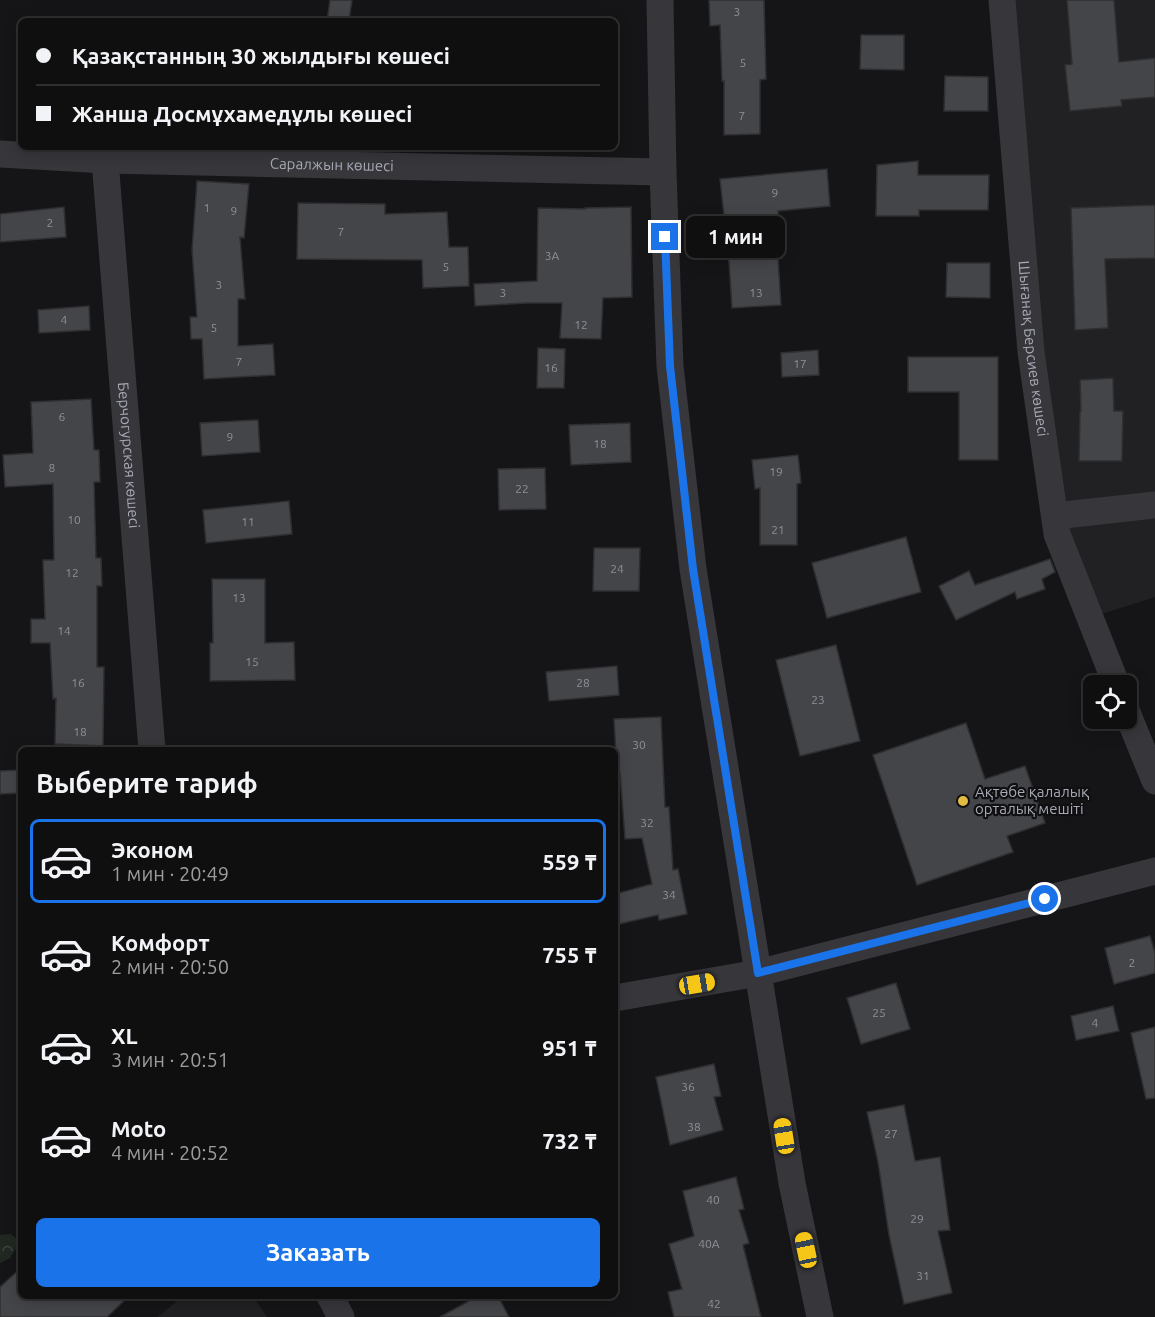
<!DOCTYPE html>
<html lang="ru">
<head>
<meta charset="utf-8">
<style>
  body { margin:0; font-family:Ubuntu,sans-serif; background:#191819; color:#f1f3f6; height:100vh; display:flex; flex-direction:column; font-size:22px; white-space:nowrap }
  * { box-sizing:border-box; margin:0 }
  p { font-size:20px; color:#9c9c9f }
  .icon { flex:none; width:33px; height:33px; fill:none; stroke:currentColor; stroke-width:2; stroke-linecap:round; stroke-linejoin:round }
  .map { position:relative; flex:1; overflow:hidden }
  .details { position:absolute; left:18px; top:747px; width:600px; height:552px; display:flex; flex-direction:column; background:#100f10; border-radius:9px; box-shadow:0 3px 15px #0003,0 0 0 2px #302f30 }
  .details>* { flex:none }
  .hud { position:absolute; left:18px; top:18px; width:600px; height:132px; border-radius:9px; box-shadow:0 3px 15px #0003,0 0 0 2px #302f30; display:grid; align-content:center; height:132px; padding:0 18px; background:#100f10 }
  .fabs { position:absolute; left:1083px; top:675px; display:grid; gap:12px }
  .fabs a { display:grid; place-items:center; width:54px; height:54px; border-radius:9px; background:#100f10; box-shadow:0 3px 15px #0003,0 0 0 2px #302f30; font-size:30px }
  .end { position:absolute; width:27px; height:27px; margin:-14px; border:8px solid #1a73e8; background:#fff; box-shadow:0 0 0 3px #fff }
  .from { border-radius:50% }
  .bubble { position:absolute; height:42px; border-radius:9px; background:#100f10; box-shadow:0 3px 15px #0003,0 0 0 2px #302f30; font-size:20px; font-weight:700; line-height:42px; text-align:center }
  .car { position:absolute; width:18px; height:36px; margin:-18px -9px; border-radius:8px; box-shadow:0 0 4px 2px #0007; background:linear-gradient(#f5c518 24%,#345 0 40%,#f5c518 0 76%,#345 0 86%,#f5c518 0) }
  .hud b { display:flex; align-items:center; gap:21px; height:57px; font-size:22px }
  .hud b+b { border-top:2px solid #302f30 }
  .hud i { width:15px; height:15px; background:#f1f3f6 }
  ul { padding:0; list-style:none }
  li { display:flex; align-items:center; gap:18px; height:84px; margin:0 12px 9px; padding:0 6px; border:3px solid transparent; border-radius:9px }
  li div { flex:1 }
  li b { display:block; font-size:22px }
  li em { font-style:normal; font-weight:700 }
  li.selected { border-color:#1a73e8 }
  li>.icon { width:54px; height:54px; stroke-width:1.5 }
  h2 { padding:0 18px; font-size:27px; line-height:72px }
  .primary-button { display:flex; gap:12px; margin-top:auto; padding:12px 18px }
  .primary-button a { flex:1; height:69px; border-radius:9px; background:#1a73e8; color:#fff; font-size:24px; font-weight:700; line-height:69px; text-align:center }
  .map>svg:first-child { display:block }
  .built { fill:#212123 }
  .forest { fill:url(#forest-crowns) }
  .building { fill:#444549; stroke:#2f2f32; stroke-width:1.5 }
  .lines { fill:none; stroke-linecap:round; stroke-linejoin:round }
  .minor { stroke:#36363b; stroke-width:27 }
  .route { stroke:#1a73e8; stroke-width:8 }
  .poi-dot { fill:#e2bc40; stroke:#100f11; stroke-width:2 }
  .labels { text-anchor:middle; stroke-width:4.5; stroke-linejoin:round; paint-order:stroke }
  .number-label { font-size:12px; fill:#8e919a }
  .street-label { font-size:15px; fill:#a7aab5; stroke:#100f11 }
  .poi-label { font-size:15px; fill:#a7aab5; stroke:#100f11; text-anchor:start }
</style>
</head>
<body>
<div class="map">
<svg width="1155" height="1317" viewBox="0 0 1155 1317">
  <defs>
    <pattern id="forest-crowns" width="20" height="18" patternUnits="userSpaceOnUse" patternTransform="scale(1.5)"><rect width="20" height="18" fill="#212822"/><path d="M2 6a3 3 0 1 1 6 0M12 15a3 3 0 1 1 6 0" fill="none" stroke="#3e4440"/></pattern>
  </defs>
  <rect width="100%" height="100%" fill="#151416"/>
  <g class="built">
    <polygon points="1002,0 1155,0 1155,597 1089,618 1055,516"/>
    <polygon points="184,1296 253,1296 267,1317 157,1317"/>
  </g>
  <polygon class="forest" points="11,1234 20,1242 10,1258 0,1263 0,1235"/>
  <g class="building">
    <polygon points="330,0 352,0 349,21 327,21"/>
    <polygon points="709,0 764,0 766,79 760,80 760,134 724,135 724,81 722,81 720,25 710,26"/>
    <polygon points="1067,0 1114,0 1119,62 1155,58 1155,97 1121,100 1122,106 1070,111 1065,65 1072,64"/>
    <polygon points="861,35 904,35 904,70 860,69"/>
    <polygon points="945,76 988,77 988,111 944,111"/>
    <polygon points="918,161 918,175 989,175 988,210 919,210 919,216 876,216 877,165"/>
    <polygon points="827,169 830,206 778,211 782,258 778,258 781,305 732,308 729,262 720,179"/>
    <polygon points="197,181 249,184 244,238 240,237 245,299 238,299 238,346 273,344 275,375 204,379 202,339 191,339 190,317 197,317 192,250"/>
    <polygon points="298,203 385,204 385,214 447,212 449,247 468,247 469,286 423,288 422,260 297,259"/>
    <polygon points="1155,205 1155,258 1105,259 1108,328 1075,330 1071,208"/>
    <polygon points="64,207 66,237 0,242 0,214"/>
    <polygon points="631,207 632,297 603,298 601,339 560,338 562,303 527,303 475,306 474,284 537,281 538,208 585,209 585,208"/>
    <polygon points="947,263 990,263 990,298 946,297"/>
    <polygon points="89,306 90,330 39,333 38,310"/>
    <polygon points="538,348 565,349 564,388 537,388"/>
    <polygon points="818,350 819,375 782,377 781,353"/>
    <polygon points="908,357 998,357 998,460 959,460 959,392 908,392"/>
    <polygon points="1113,378 1114,411 1123,411 1122,461 1079,461 1080,411 1081,411 1080,380"/>
    <polygon points="91,399 94,450 99,450 100,482 94,482 96,558 101,558 102,586 97,586 97,667 104,667 103,746 55,744 56,698 53,699 50,643 31,643 31,619 45,619 43,560 54,560 53,484 5,487 3,455 33,453 31,402"/>
    <polygon points="258,420 260,452 202,456 200,423"/>
    <polygon points="630,423 631,462 571,465 569,425"/>
    <polygon points="798,455 801,483 797,484 797,545 760,545 760,488 755,489 752,460"/>
    <polygon points="545,468 546,509 499,510 498,469"/>
    <polygon points="289,501 292,534 206,543 203,510"/>
    <polygon points="906,537 921,592 827,618 812,563"/>
    <polygon points="594,548 640,548 639,591 593,591"/>
    <polygon points="1050,559 1055,572 1042,579 1045,589 1017,599 1015,592 956,620 939,586 969,571 975,585"/>
    <polygon points="212,579 265,579 265,643 294,642 295,680 210,681 210,643 213,643"/>
    <polygon points="836,645 860,741 800,756 776,660"/>
    <polygon points="617,666 619,695 549,701 546,672"/>
    <polygon points="661,717 665,807 669,807 673,870 678,869 687,914 659,920 658,915 615,925 615,894 652,884 642,838 625,839 620,773 617,773 614,719"/>
    <polygon points="966,723 985,779 1025,766 1045,823 1007,836 1013,852 917,885 873,755"/>
    <polygon points="21,770 21,793 0,794 0,771"/>
    <polygon points="1150,936 1155,953 1155,973 1114,984 1105,948"/>
    <polygon points="896,983 910,1029 861,1044 847,998"/>
    <polygon points="1113,1006 1119,1031 1076,1040 1071,1016"/>
    <polygon points="1155,1027 1155,1098 1146,1099 1131,1033"/>
    <polygon points="714,1064 721,1096 714,1097 723,1130 670,1145 656,1077"/>
    <polygon points="904,1105 915,1161 940,1157 950,1230 938,1231 952,1293 904,1304 889,1235 878,1162 867,1112"/>
    <polygon points="736,1177 744,1209 739,1210 749,1243 743,1245 761,1317 674,1317 668,1292 682,1289 669,1244 694,1236 683,1191"/>
    <polygon points="21,1268 21,1296 129,1296 107,1317 0,1317 0,1287"/>
    <polygon points="478,1296 498,1296 509,1317 440,1317"/>
  </g>
  <g class="lines">
    <g class="minor">
      <polyline points="660,0 663,172 670,366 693,569 792,1183 820,1317"/>
      <path id="s1" d="M1002 0 1031 352 1057 534 1117 686"/>
      <path id="s2" d="M0 154 105 160 663 172"/>
      <path id="s3" d="M105 160 152 750"/>
      <polyline points="1055,516 1155,505"/>
      <polyline points="1126,710 1155,781"/>
      <polyline points="615,998 758,973 1155,871"/>
      <polyline points="330,1296 341,1317"/>
    </g>
  </g>
  <g class="lines">
    <polyline class="route" points="665,237 670,366 693,569 758,973 1045,899"/>
  </g>
  <circle class="poi-dot" cx="963" cy="801" r="6"/>
  <g class="labels">
    <g class="number-label">
      <text x="737" y="16">3</text>
      <text x="743" y="67">5</text>
      <text x="742" y="120">7</text>
      <text x="775" y="197">9</text>
      <text x="207" y="212">1</text>
      <text x="234" y="215">9</text>
      <text x="50" y="227">2</text>
      <text x="341" y="236">7</text>
      <text x="552" y="260">3А</text>
      <text x="446" y="271">5</text>
      <text x="219" y="289">3</text>
      <text x="503" y="297">3</text>
      <text x="756" y="297">13</text>
      <text x="64" y="324">4</text>
      <text x="581" y="329">12</text>
      <text x="214" y="332">5</text>
      <text x="239" y="366">7</text>
      <text x="800" y="368">17</text>
      <text x="551" y="372">16</text>
      <text x="62" y="421">6</text>
      <text x="230" y="441">9</text>
      <text x="600" y="448">18</text>
      <text x="52" y="472">8</text>
      <text x="776" y="476">19</text>
      <text x="522" y="493">22</text>
      <text x="74" y="524">10</text>
      <text x="248" y="526">11</text>
      <text x="778" y="534">21</text>
      <text x="617" y="573">24</text>
      <text x="72" y="577">12</text>
      <text x="239" y="602">13</text>
      <text x="64" y="635">14</text>
      <text x="252" y="666">15</text>
      <text x="78" y="687">16</text>
      <text x="583" y="687">28</text>
      <text x="818" y="704">23</text>
      <text x="80" y="736">18</text>
      <text x="639" y="749">30</text>
      <text x="647" y="827">32</text>
      <text x="669" y="899">34</text>
      <text x="1132" y="967">2</text>
      <text x="879" y="1017">25</text>
      <text x="1095" y="1027">4</text>
      <text x="688" y="1091">36</text>
      <text x="694" y="1131">38</text>
      <text x="891" y="1138">27</text>
      <text x="713" y="1204">40</text>
      <text x="917" y="1223">29</text>
      <text x="709" y="1248">40А</text>
      <text x="923" y="1280">31</text>
      <text x="714" y="1308">42</text>
    </g>
    <g class="street-label">
      <text dy="5" stroke="none"><textPath href="#s2" startOffset="332">Саралжын көшесі</textPath></text>
      <text dy="5" stroke="none"><textPath href="#s1" startOffset="350">Шығанақ Берсиев көшесі</textPath></text>
      <text dy="5" stroke="none"><textPath href="#s3" startOffset="296">Берчогурская көшесі</textPath></text>
    </g>
    <g class="poi-label">
      <text x="975" y="797">Ақтөбе қалалық<tspan x="975" dy="17">орталық мешіті</tspan></text>
    </g>
  </g>
</svg>
<div class="fabs">
<a><svg class="icon" aria-label="locate" viewBox="0 0 24 24"><circle cx="12" cy="12" r="6"/><path d="M12 2v4M12 18v4M2 12h4M18 12h4"/></svg></a>
</div>
<i class="end from" style="left:1045px;top:899px"></i>
<i class="end" style="left:665px;top:237px"></i>
<div class="bubble" style="left:686px;top:216px;width:99px">1 мин</div>
<i class="car" style="left:697px;top:984px;rotate:80deg"></i>
<i class="car" style="left:784px;top:1136px;rotate:351deg"></i>
<i class="car" style="left:806px;top:1250px;rotate:348deg"></i>
<div class="hud">
<b><i class="from"></i>Қазақстанның 30 жылдығы көшесі</b>
<b><i></i>Жанша Досмұхамедұлы көшесі</b>
</div>
<section class="details">
<h2>Выберите тариф</h2>
<ul>
<li class="selected"><svg class="icon" aria-label="car" viewBox="0 0 24 24"><path d="M5 17H2v-5l4-1 3-4h7l3 4 3 1v5h-3M9 17h6M6 11h13"/><circle cx="7" cy="17" r="2"/><circle cx="17" cy="17" r="2"/></svg><div><b>Эконом</b><p>1 мин · 20:49</p></div><em>559 ₸</em></li>
<li><svg class="icon" aria-label="car" viewBox="0 0 24 24"><path d="M5 17H2v-5l4-1 3-4h7l3 4 3 1v5h-3M9 17h6M6 11h13"/><circle cx="7" cy="17" r="2"/><circle cx="17" cy="17" r="2"/></svg><div><b>Комфорт</b><p>2 мин · 20:50</p></div><em>755 ₸</em></li>
<li><svg class="icon" aria-label="car" viewBox="0 0 24 24"><path d="M5 17H2v-5l4-1 3-4h7l3 4 3 1v5h-3M9 17h6M6 11h13"/><circle cx="7" cy="17" r="2"/><circle cx="17" cy="17" r="2"/></svg><div><b>XL</b><p>3 мин · 20:51</p></div><em>951 ₸</em></li>
<li><svg class="icon" aria-label="car" viewBox="0 0 24 24"><path d="M5 17H2v-5l4-1 3-4h7l3 4 3 1v5h-3M9 17h6M6 11h13"/><circle cx="7" cy="17" r="2"/><circle cx="17" cy="17" r="2"/></svg><div><b>Moto</b><p>4 мин · 20:52</p></div><em>732 ₸</em></li>
</ul>
<div class="primary-button"><a>Заказать</a></div>
</section>
</div>
</body>
</html>
